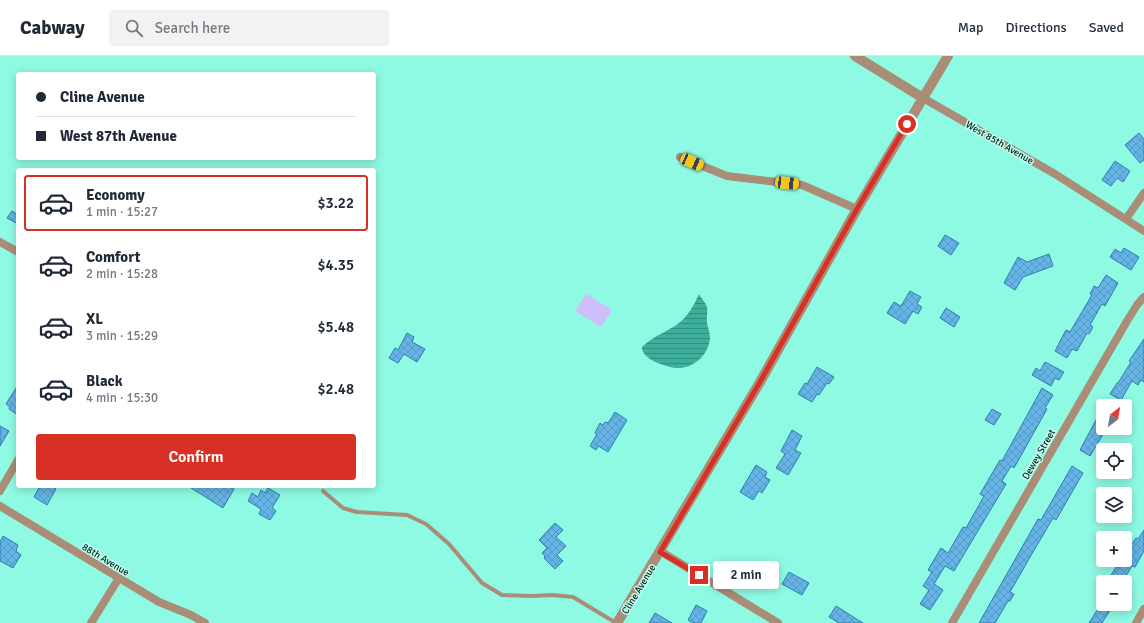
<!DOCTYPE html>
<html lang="en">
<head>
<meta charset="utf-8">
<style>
  body { margin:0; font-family:Signika,sans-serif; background:#f2f2f3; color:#1f2937; height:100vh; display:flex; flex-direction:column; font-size:15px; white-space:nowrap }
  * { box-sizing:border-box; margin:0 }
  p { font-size:13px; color:#747a83 }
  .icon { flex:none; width:22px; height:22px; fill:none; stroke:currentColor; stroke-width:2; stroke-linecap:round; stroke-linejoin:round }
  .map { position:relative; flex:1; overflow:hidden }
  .panel { position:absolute; left:16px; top:112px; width:360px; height:320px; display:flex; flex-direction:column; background:#fff; border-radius:4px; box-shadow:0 2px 10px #0003 }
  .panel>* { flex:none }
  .banner { position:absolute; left:16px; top:16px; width:360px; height:88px; border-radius:4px; box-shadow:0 2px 10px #0003; display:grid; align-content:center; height:88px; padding:0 20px; background:#fff }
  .needle { width:26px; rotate:31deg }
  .tools { position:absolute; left:1096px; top:343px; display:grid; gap:8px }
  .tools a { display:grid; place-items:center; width:36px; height:36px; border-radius:4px; background:#fff; box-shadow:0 2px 10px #0003; font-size:20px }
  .end { position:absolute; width:18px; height:18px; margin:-9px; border:5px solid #d93025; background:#fff; box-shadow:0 0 0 2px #fff }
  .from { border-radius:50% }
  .bubble { position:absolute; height:28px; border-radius:4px; background:#fff; box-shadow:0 2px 10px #0003; font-size:13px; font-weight:600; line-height:28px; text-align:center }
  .car { position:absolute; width:12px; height:24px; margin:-12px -6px; border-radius:5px; box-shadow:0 0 3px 1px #0007; background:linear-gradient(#f5c518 24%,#345 0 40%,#f5c518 0 76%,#345 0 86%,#f5c518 0) }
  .banner b { display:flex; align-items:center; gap:14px; height:38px; font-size:15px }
  .banner b+b { border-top:1px solid #e0e1e3 }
  .banner i { width:10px; height:10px; background:#1f2937 }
  ul { padding:7px 0 0; list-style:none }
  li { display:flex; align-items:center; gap:12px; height:56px; margin:0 8px 6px; padding:0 12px; border:2px solid transparent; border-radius:4px }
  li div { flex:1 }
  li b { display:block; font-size:15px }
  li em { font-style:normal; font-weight:600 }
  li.selected { border-color:#d93025 }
  li>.icon { width:36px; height:36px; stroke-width:1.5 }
  .cta { display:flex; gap:8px; margin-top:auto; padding:8px 20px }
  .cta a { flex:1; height:46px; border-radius:4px; background:#d93025; color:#fff; font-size:16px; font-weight:600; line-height:46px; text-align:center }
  header { display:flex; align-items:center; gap:24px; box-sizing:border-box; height:56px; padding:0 20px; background:#fff; border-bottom:1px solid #e0e1e3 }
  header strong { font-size:19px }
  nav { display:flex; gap:22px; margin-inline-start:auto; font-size:14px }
  .search { width:280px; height:36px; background:#f2f2f3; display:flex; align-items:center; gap:10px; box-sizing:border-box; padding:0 14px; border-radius:4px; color:#747a83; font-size:15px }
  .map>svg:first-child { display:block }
  .pitch { fill:#cfbef9 }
  .water { fill:url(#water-rules) }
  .building { fill:url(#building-cross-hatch); stroke:#2d7ead }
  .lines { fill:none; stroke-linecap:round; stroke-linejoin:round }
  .service { stroke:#aa8d77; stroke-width:4 }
  .minor { stroke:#aa8d77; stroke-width:8 }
  .tertiary { stroke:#aa8d77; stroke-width:10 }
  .route { stroke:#d93025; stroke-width:5 }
  .labels { text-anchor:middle; stroke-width:3; stroke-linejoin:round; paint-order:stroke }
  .street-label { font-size:10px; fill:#00231d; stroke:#c3fff0 }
</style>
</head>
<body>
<header>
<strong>Cabway</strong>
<div class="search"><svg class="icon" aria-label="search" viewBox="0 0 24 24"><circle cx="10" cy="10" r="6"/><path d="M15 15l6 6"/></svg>Search here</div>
<nav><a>Map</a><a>Directions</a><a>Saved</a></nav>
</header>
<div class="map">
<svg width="1144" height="567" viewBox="0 0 1144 567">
  <defs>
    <pattern id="water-rules" width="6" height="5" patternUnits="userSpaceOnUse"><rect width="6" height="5" fill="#3daf9a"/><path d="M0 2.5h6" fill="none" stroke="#318e7d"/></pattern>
    <pattern id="building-cross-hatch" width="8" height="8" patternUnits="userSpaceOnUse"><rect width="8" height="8" fill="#66b4e6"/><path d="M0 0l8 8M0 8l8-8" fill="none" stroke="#579ac5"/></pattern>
  </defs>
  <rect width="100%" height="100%" fill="#8ffae3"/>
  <polygon class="pitch" points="586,238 612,254 601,271 575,255"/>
  <path class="water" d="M699 238C701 242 706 247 707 251 708 256 706 262 707 267 708 272 710 277 710 282 709 299 693 313 676 312 666 311 641 303 642 291 653 280 667 276 679 267 688 260 694 249 699 238Z"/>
  <g class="building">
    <polygon points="1139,77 1144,83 1144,104 1140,107 1125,89"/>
    <polygon points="1115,105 1130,115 1123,126 1117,122 1111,130 1102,124"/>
    <polygon points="12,155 18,159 18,168 7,162"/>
    <polygon points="945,179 959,187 951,199 938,190"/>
    <polygon points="1124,192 1139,201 1131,214 1110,201 1115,193 1121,197"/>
    <polygon points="1049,198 1053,210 1023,221 1015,234 1004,227 1018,201 1027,206"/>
    <polygon points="1106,219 1118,227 1105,250 1102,248 1090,269 1093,271 1089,278 1087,277 1077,295 1072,293 1067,302 1055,295 1066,274 1070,276 1092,239 1090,238 1094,230 1098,232"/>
    <polygon points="910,235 921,241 917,248 922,251 918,258 913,255 905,268 887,257 894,246 901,250"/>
    <polygon points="946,252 960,261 954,271 940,262"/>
    <polygon points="407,277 414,281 412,286 425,293 417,306 404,298 398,307 389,302 395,292 398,294"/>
    <polygon points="1144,283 1144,326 1141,324 1138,329 1132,325 1121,344 1110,338 1117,327 1118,327 1131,306 1129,305"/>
    <polygon points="1045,306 1064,316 1059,324 1055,322 1051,330 1032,319 1036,312 1040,315"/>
    <polygon points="817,311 834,321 829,328 827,327 819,339 817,338 812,346 798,338 805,327 807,328"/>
    <polygon points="18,329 18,359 9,353 10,351 6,348"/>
    <polygon points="1042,332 1053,339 1045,352 1047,353 1014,412 1011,410 1002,425 1006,428 954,515 945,510 934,528 943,534 930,554 920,548 929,534 923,530 932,516 928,514 941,492 948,497 963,471 966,472 984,440 980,438 1000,404 1002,405"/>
    <polygon points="1103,351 1103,372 1107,372 1090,400 1080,394"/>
    <polygon points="992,353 1001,358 994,369 985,364"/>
    <polygon points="615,356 627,364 608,396 598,390 596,394 590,390 597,378 595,377 600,367 603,369 605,366 608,367"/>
    <polygon points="0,370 9,375 0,390"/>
    <polygon points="792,374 802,380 795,394 801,397 788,419 776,412 785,398 781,395"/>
    <polygon points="756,409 767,416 765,421 770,424 762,437 759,435 753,444 740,436"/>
    <polygon points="1072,410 1083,417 1056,464 1053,462 1033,496 1010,536 1014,538 1010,545 1008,545 995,567 979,567 1038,463 1041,464"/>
    <polygon points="40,430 51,430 56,433 47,449 34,441"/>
    <polygon points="188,430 214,430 218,432 219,430 229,430 234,433 223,452"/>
    <polygon points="268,432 280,439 272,452 276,455 270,464 259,458 261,453 248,445 252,437 258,441 261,434 265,437"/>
    <polygon points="555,467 563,474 556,481 566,490 557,499 563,505 555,513 544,502 545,500 542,497 547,492 539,484"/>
    <polygon points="1144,474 1144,495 1135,511 1132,510 1122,526 1107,526 1116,511 1118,512 1123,504 1125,504 1125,484 1132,488 1136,482 1138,483"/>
    <polygon points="3,480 18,489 16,495 21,499 13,512 0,505 0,486"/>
    <polygon points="789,516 809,527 802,539 782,528"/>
    <polygon points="1101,548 1114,548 1102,567 1089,567"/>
    <polygon points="696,549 707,555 701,567 693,567 688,564"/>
    <polygon points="836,550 863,567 839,567 829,561"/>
    <polygon points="655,557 672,567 649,567"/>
  </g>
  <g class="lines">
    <polyline class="service" points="323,435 343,452 357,456 407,459 426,468 449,488 482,527 502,539 532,540 553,539 573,541 616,567"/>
    <g class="minor">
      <polyline points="923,42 1055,118 1144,175"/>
      <polyline points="680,101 727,120 802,129 857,153"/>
      <polyline points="1126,163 1144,137"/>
      <polyline points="0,186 18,196"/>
      <polyline points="0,435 18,404"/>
      <polyline points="0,450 159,546 191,559 205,567"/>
      <polyline points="660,495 778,567"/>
      <polyline points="91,567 119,522"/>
      <polyline points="952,567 1127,265 1137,249 1144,241"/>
      <polyline points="1136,567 1144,553"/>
    </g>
    <g class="tertiary">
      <polyline points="855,0 923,42"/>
      <polyline points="617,567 760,326 857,153 948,0"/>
    </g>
  </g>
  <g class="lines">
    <polyline class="route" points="699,519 660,496 760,326 857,153 907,68"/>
  </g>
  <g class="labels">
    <g class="street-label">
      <text transform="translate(1000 86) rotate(30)" y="4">West 85th Avenue</text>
      <text transform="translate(1038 398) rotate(-60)" y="4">Dewey Street</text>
      <text transform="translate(106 503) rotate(31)" y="4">88th Avenue</text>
      <text transform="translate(638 533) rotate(-59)" y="4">Cline Avenue</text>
    </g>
  </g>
</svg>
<div class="tools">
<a><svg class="needle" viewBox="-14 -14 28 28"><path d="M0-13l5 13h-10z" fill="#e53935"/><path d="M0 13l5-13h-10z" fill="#747a83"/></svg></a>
<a><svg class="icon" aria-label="locate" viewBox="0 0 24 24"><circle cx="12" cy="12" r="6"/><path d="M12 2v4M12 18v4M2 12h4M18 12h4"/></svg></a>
<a><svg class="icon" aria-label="layers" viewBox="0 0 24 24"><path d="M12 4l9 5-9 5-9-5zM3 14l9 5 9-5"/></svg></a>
<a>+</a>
<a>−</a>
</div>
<i class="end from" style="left:907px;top:68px"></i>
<i class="end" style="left:699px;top:519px"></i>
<div class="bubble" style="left:713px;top:505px;width:66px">2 min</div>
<i class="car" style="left:692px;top:106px;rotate:113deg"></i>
<i class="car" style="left:787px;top:127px;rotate:96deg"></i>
<div class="banner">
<b><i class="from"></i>Cline Avenue</b>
<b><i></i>West 87th Avenue</b>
</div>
<section class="panel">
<ul>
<li class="selected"><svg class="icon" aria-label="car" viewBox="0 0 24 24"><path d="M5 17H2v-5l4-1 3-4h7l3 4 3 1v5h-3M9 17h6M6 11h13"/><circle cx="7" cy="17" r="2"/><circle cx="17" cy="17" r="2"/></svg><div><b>Economy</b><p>1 min · 15:27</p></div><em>$3.22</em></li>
<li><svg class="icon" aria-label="car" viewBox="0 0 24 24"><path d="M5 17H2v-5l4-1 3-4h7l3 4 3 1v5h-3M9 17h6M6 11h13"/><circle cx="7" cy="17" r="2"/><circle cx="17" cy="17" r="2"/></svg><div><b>Comfort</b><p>2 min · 15:28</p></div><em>$4.35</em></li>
<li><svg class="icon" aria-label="car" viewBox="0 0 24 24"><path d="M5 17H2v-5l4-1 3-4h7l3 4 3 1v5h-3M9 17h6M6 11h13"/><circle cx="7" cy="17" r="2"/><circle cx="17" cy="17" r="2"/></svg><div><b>XL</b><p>3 min · 15:29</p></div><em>$5.48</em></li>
<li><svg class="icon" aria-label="car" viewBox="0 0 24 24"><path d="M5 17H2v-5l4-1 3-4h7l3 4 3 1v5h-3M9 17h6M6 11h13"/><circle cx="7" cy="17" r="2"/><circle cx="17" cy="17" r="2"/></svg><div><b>Black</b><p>4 min · 15:30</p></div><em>$2.48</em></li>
</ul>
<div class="cta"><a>Confirm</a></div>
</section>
</div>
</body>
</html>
